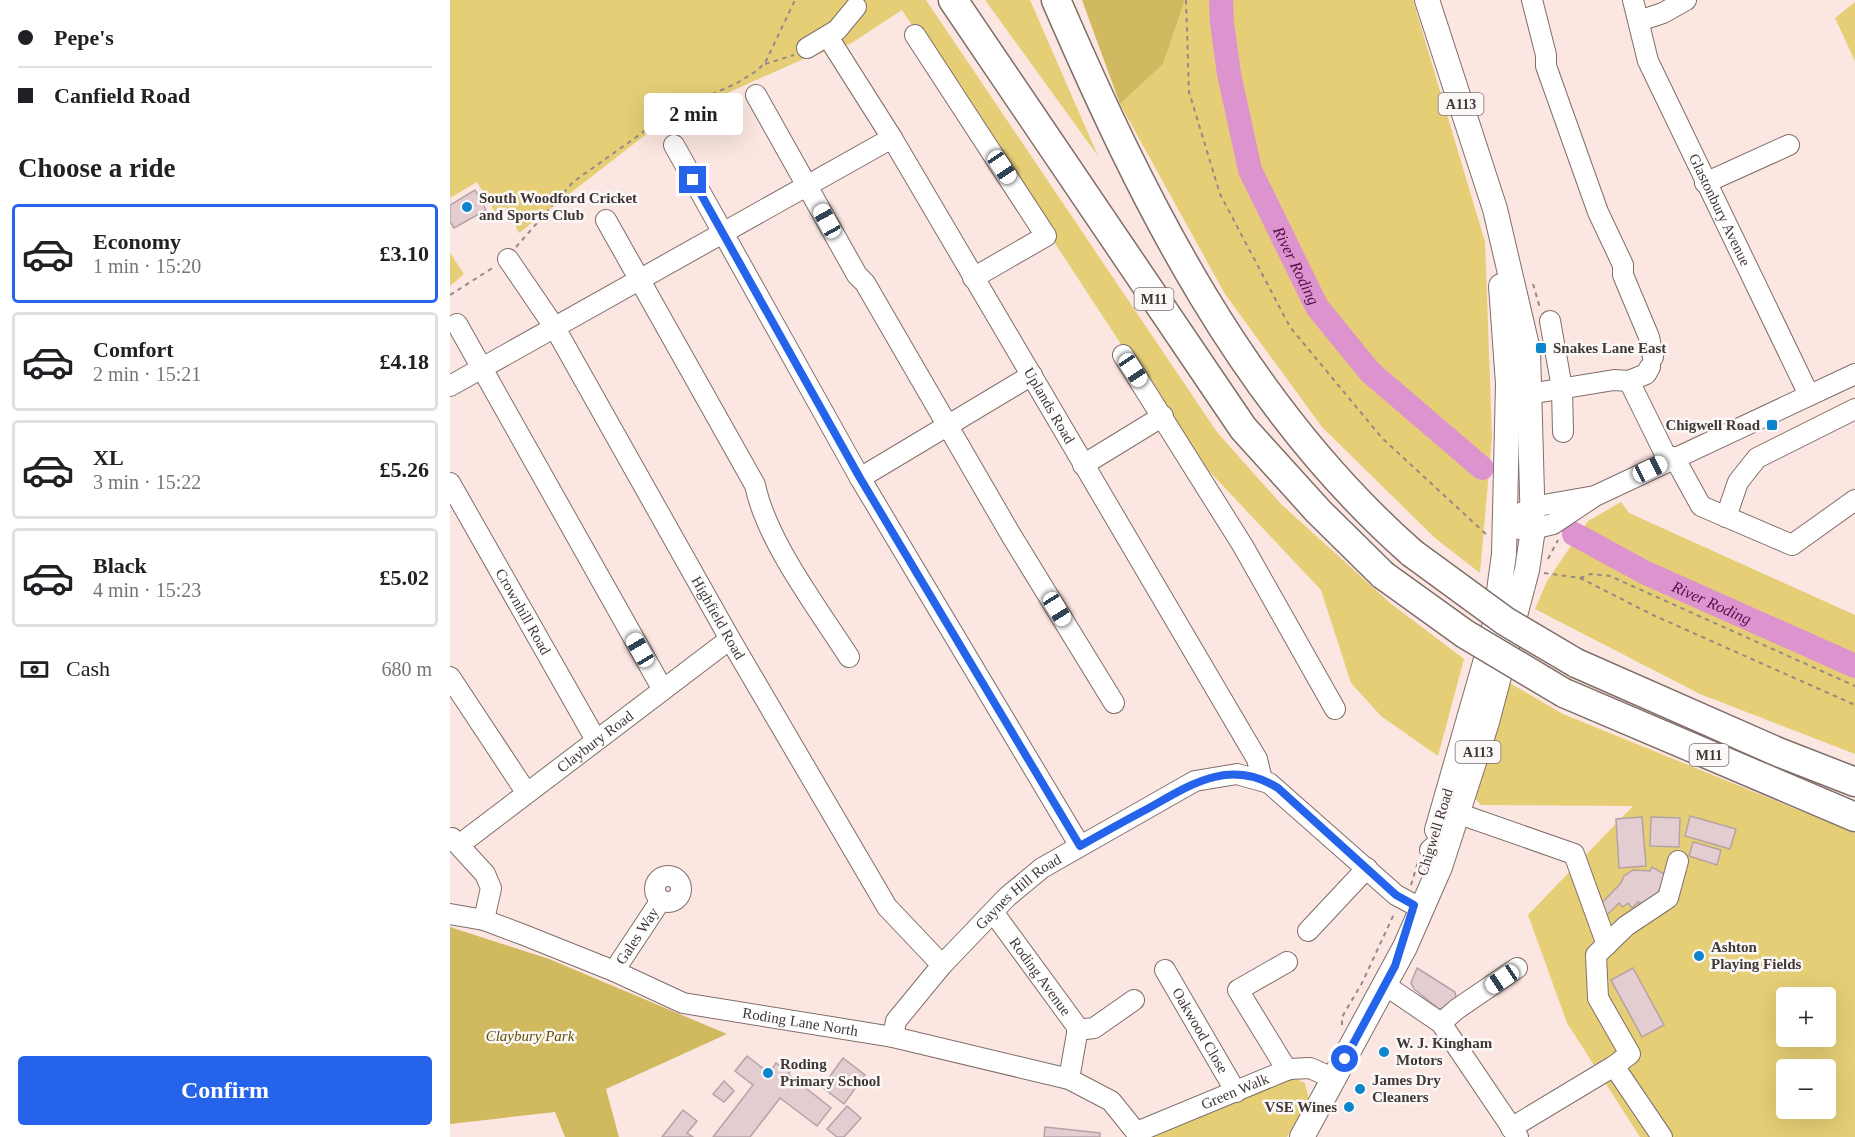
<!DOCTYPE html>
<html lang="en">
<head>
<meta charset="utf-8">
<style>
  body { margin:0; font-family:"Times New Roman",serif; background:#f2f2f2; color:#202124; height:100vh; display:flex; flex-direction:column; font-size:22px; white-space:nowrap }
  * { box-sizing:border-box; margin:0 }
  p { font-size:20px; color:#757577 }
  .icon { flex:none; width:33px; height:33px; fill:none; stroke:currentColor; stroke-width:2; stroke-linecap:round; stroke-linejoin:round }
  .map { position:relative; flex:1; overflow:hidden }
  .drawer { display:flex; flex-direction:column; background:#fff; width:450px }
  .drawer>* { flex:none }
  .banner { display:grid; align-content:center; height:132px; padding:0 18px; background:#fff }
  .controls { position:absolute; left:1326px; top:987px; display:grid; gap:12px }
  .controls a { display:grid; place-items:center; width:60px; height:60px; border-radius:6px; background:#fff; box-shadow:0 6px 24px #0002; font-size:30px }
  .end { position:absolute; width:27px; height:27px; margin:-14px; border:8px solid #2563eb; background:#fff; box-shadow:0 0 0 3px #fff }
  .from { border-radius:50% }
  .bubble { position:absolute; height:42px; border-radius:6px; background:#fff; box-shadow:0 6px 24px #0002; font-size:20px; font-weight:700; line-height:42px; text-align:center }
  .car { position:absolute; width:18px; height:36px; margin:-18px -9px; border-radius:8px; box-shadow:0 0 4px 2px #0007; background:linear-gradient(#fff 24%,#345 0 40%,#fff 0 76%,#345 0 86%,#fff 0) }
  .banner b { display:flex; align-items:center; gap:21px; height:57px; font-size:22px }
  .banner b+b { border-top:2px solid #e0e0e0 }
  .banner i { width:15px; height:15px; background:#202124 }
  ul { padding:0; list-style:none }
  li { display:flex; align-items:center; gap:18px; height:99px; margin:0 12px 9px; padding:0 6px; border:3px solid #e0e0e0; border-radius:6px }
  li div { flex:1 }
  li b { display:block; font-size:22px }
  li em { font-style:normal; font-weight:700 }
  li.active { border-color:#2563eb }
  li>.icon { width:54px; height:54px; stroke-width:1.5 }
  h2 { padding:0 18px; font-size:27px; line-height:72px }
  .pay { display:flex; align-items:center; gap:15px; height:66px; padding:0 18px; font-size:22px }
  .pay p { margin-inline-start:auto }
  .cta { display:flex; gap:12px; margin-top:auto; padding:12px 18px }
  .cta a { flex:1; height:69px; border-radius:6px; background:#2563eb; color:#fff; font-size:24px; font-weight:700; line-height:69px; text-align:center }
  main { display:flex; flex:1; min-height:0 }
  .map>svg:first-child { display:block }
  .green { fill:#e5ce75; fill-rule:evenodd }
  .forest { fill:#d0b95e }
  .lines { fill:none; stroke-linecap:round; stroke-linejoin:round }
  .river { stroke:#dd94ce; stroke-width:24 }
  .building { fill:#e3cdd1; stroke:#b6a2a6; stroke-width:1.5 }
  .minor-casing { stroke:#806e69; stroke-width:22 }
  .major-casing { stroke:#806e69; stroke-width:26 }
  .highway-casing { stroke:#806e69; stroke-width:31 }
  .path { stroke:#978985; stroke-width:2; stroke-dasharray:4.5 4.5; stroke-linecap:butt }
  .minor { stroke:#fff; stroke-width:20 }
  .major { stroke:#fff; stroke-width:24 }
  .highway { stroke:#fff; stroke-width:28 }
  .highway-bridge-casing { stroke:#806e69; stroke-width:31; stroke-linecap:butt }
  .highway-bridge { stroke:#fff; stroke-width:28 }
  .route { stroke:#2563eb; stroke-width:8 }
  .poi-dot { fill:#0c85cd; stroke:#fcf8f7; stroke-width:2 }
  .labels { text-anchor:middle; stroke-width:5; stroke-linejoin:round; paint-order:stroke }
  .shield { fill:#fcf8f7; stroke:#787270; stroke-width:1.5 }
  .shield-label { font-size:14px; font-weight:bold; fill:#403836 }
  .poi-label { font-size:15px; font-weight:bold; fill:#403836; stroke:#fcf8f7; text-anchor:start }
  .street-label { font-size:15px; fill:#403836; stroke:#fcf8f7 }
  .park-label { font-size:15px; font-style:italic; fill:#5e4e02; stroke:#fcf8f7 }
  .water-label { font-size:16px; font-style:italic; fill:#501047; stroke:#fcf8f7 }
</style>
</head>
<body>
<main>
<section class="drawer">
<div class="banner">
<b><i class="from"></i>Pepe's</b>
<b><i></i>Canfield Road</b>
</div>
<h2>Choose a ride</h2>
<ul>
<li class="active"><svg class="icon" aria-label="car" viewBox="0 0 24 24"><path d="M5 17H2v-5l4-1 3-4h7l3 4 3 1v5h-3M9 17h6M6 11h13"/><circle cx="7" cy="17" r="2"/><circle cx="17" cy="17" r="2"/></svg><div><b>Economy</b><p>1 min · 15:20</p></div><em>£3.10</em></li>
<li><svg class="icon" aria-label="car" viewBox="0 0 24 24"><path d="M5 17H2v-5l4-1 3-4h7l3 4 3 1v5h-3M9 17h6M6 11h13"/><circle cx="7" cy="17" r="2"/><circle cx="17" cy="17" r="2"/></svg><div><b>Comfort</b><p>2 min · 15:21</p></div><em>£4.18</em></li>
<li><svg class="icon" aria-label="car" viewBox="0 0 24 24"><path d="M5 17H2v-5l4-1 3-4h7l3 4 3 1v5h-3M9 17h6M6 11h13"/><circle cx="7" cy="17" r="2"/><circle cx="17" cy="17" r="2"/></svg><div><b>XL</b><p>3 min · 15:22</p></div><em>£5.26</em></li>
<li><svg class="icon" aria-label="car" viewBox="0 0 24 24"><path d="M5 17H2v-5l4-1 3-4h7l3 4 3 1v5h-3M9 17h6M6 11h13"/><circle cx="7" cy="17" r="2"/><circle cx="17" cy="17" r="2"/></svg><div><b>Black</b><p>4 min · 15:23</p></div><em>£5.02</em></li>
</ul>
<div class="pay"><svg class="icon" aria-label="cash" viewBox="0 0 24 24"><path d="M3 7h18v10H3z"/><circle cx="12" cy="12" r="2"/></svg>Cash<p>680 m</p></div>
<div class="cta"><a>Confirm</a></div>
</section>
<div class="map">
<svg width="1405" height="1137" viewBox="0 0 1405 1137">
  <rect width="100%" height="100%" fill="#fbe6e1"/>
  <g class="green">
    <polygon points="0,0 476,0 767,432 831,504 940,603 1014,659 988,756 931,716 901,683 871,590 743,454 452,10 400,44 358,57 212,122 69,233 56,207 45,212 27,182 0,198"/>
    <polygon points="535,0 580,0 648,156"/>
    <polygon points="735,0 963,0 1035,242 1042,437 1030,573 985,538 872,427 775,294 670,104 713,64"/>
    <polygon points="1405,2 1405,61 1385,18"/>
    <polygon points="0,253 14,274 0,286"/>
    <polygon points="1171,502 1179,513 1405,615 1405,754 1250,694 1085,609 1097,581 1138,521"/>
    <path d="M1058 682 1113 714 1405 833V1137H1190L1117 1023 1078 915 1183 806 1031 805 1023 796ZM1336 998H1376V1036H1336ZM1336 1070H1376V1108H1336Z"/>
    <polygon points="846,1079 855,1083 859,1099 837,1137 698,1137 837,1080"/>
  </g>
  <g class="forest">
    <polygon points="632,0 735,0 713,64 670,104"/>
    <polygon points="0,927 99,959 277,1034 156,1089 169,1137 115,1137 105,1112 0,1124"/>
  </g>
  <g class="lines">
    <g class="river">
      <path id="s1" d="M771 0 772 23 779 74 800 170 867 307 920 372 1032 468"/>
      <path id="s2" d="M1124 534 1196 573 1405 666"/>
    </g>
  </g>
  <g class="building">
    <polygon points="25,190 36,210 4,228 0,222 0,205"/>
    <polygon points="1240,816 1286,829 1280,849 1235,836"/>
    <polygon points="1192,817 1196,866 1169,868 1166,819"/>
    <polygon points="1201,817 1230,818 1229,847 1200,846"/>
    <polygon points="1243,842 1271,850 1267,865 1239,856"/>
    <polygon points="1202,867 1216,875 1201,908 1188,902 1182,908 1178,903 1173,907 1169,903 1154,918 1146,909 1171,883 1174,876 1183,870 1200,871"/>
    <polygon points="967,968 1005,992 1007,1002 995,1010 989,1009 964,989 961,983"/>
    <polygon points="1183,968 1214,1025 1192,1037 1161,980"/>
    <polygon points="297,1056 319,1073 326,1063 333,1068 338,1062 344,1067 338,1074 381,1108 367,1126 330,1098 300,1137 263,1137 303,1085 285,1071"/>
    <polygon points="393,1058 415,1075 394,1104 372,1087"/>
    <polygon points="274,1081 284,1091 274,1102 263,1094"/>
    <polygon points="397,1106 411,1118 394,1137 387,1137 377,1129"/>
    <polygon points="233,1110 247,1121 237,1133 243,1137 212,1137"/>
    <polygon points="595,1127 650,1133 650,1137 594,1137"/>
  </g>
  <g class="lines">
    <defs>
      <g id="minor">
        <polyline points="1082,0 1096,55 1096,66 1148,212 1173,265 1173,275 1199,337 1203,357"/>
        <path id="s3" d="M1183 0 1198 61 1359 395"/>
        <polyline points="1189,21 1213,13 1236,0"/>
        <polyline points="465,35 596,236 523,278"/>
        <path id="s4" d="M378 37 442 138 807 759 812 780"/>
        <polyline points="357,48 387,30 406,7"/>
        <polyline points="306,95 407,275 415,283 561,535 664,703"/>
        <polyline points="224,145 410,478 630,846"/>
        <polyline points="1255,183 1339,145"/>
        <path d="M156 220 305 485C317 542 367 607 399 657"/>
        <path id="s5" d="M58 259 105 328 280 639 437 907 492 965"/>
        <polyline points="1100,321 1112,388 1113,432"/>
        <polyline points="7,324 213,690"/>
        <polyline points="673,355 793,546 885,709"/>
        <polyline points="1179,381 1218,460"/>
        <polyline points="0,386 442,138"/>
        <polyline points="1079,394 1164,380 1179,381 1196,374 1200,367"/>
        <polyline points="1224,457 1251,506 1342,545 1405,500"/>
        <polyline points="633,465 713,416"/>
        <polyline points="410,478 582,375"/>
        <path id="s6" d="M0 483 146 740"/>
        <polyline points="1145,496 1082,507 1057,521 1069,529 1083,529 1103,524 1145,496 1405,374"/>
        <polyline points="1276,517 1288,482 1307,458 1405,409"/>
        <polyline points="0,677 76,792"/>
        <polyline points="2,838 35,874 41,888 34,920"/>
        <path id="s7" d="M9 845 280 639"/>
        <polyline points="980,850 993,839 1004,812 1124,854 1157,945"/>
        <circle cx="218" cy="889" r="13"/>
        <path id="s8" d="M543 912 628 1028 619 1079"/>
        <path id="s9" d="M0 914 34 920 74 935 164 971 233 1003 443 1037 619 1079 661 1101 690 1137"/>
        <polyline points="858,931 917,868"/>
        <path id="s10" d="M715 970 786 1092"/>
        <path id="s11" d="M164 971 211 900"/>
        <polyline points="935,985 991,1023 1068,1137"/>
        <polyline points="991,1023 1007,1009 1067,968"/>
        <polyline points="627,1030 644,1028 684,1000"/>
        <path id="s12" d="M443 1037 446 1021 492 965 557 897 592 868 745 781 787 774 819 783 946 895 972 909"/>
        <polyline points="837,1070 788,990 837,962"/>
        <polyline points="1061,1128 1164,1066"/>
        <path id="s13" d="M687 1132 839 1069 860 1068 885 1079"/>
        <polyline points="1212,1137 1164,1066 1180,1054 1148,998 1146,955 1176,926 1218,898 1228,861"/>
      </g>
      <g id="major">
        <polyline points="987,830 1043,635 1054,554 1058,384 1051,286"/>
        <polyline points="852,1137 955,947 990,867 1037,722 1077,570 1083,529 1078,350 1045,209 977,0"/>
      </g>
      <g id="highway">
        <polyline points="503,0 793,428 868,511 933,575"/>
        <path d="M606 0C694 203 793 404 962 553"/>
        <polyline points="1126,663 1328,752 1405,782"/>
        <polyline points="1114,693 1405,817"/>
      </g>
    </defs>
    <use href="#minor" class="minor-casing"/>
    <use href="#major" class="major-casing"/>
    <use href="#highway" class="highway-casing"/>
    <g class="path">
      <polyline points="736,0 739,92 770,194 840,327 932,438 1037,535"/>
      <polyline points="315,64 344,55"/>
      <polyline points="66,247 123,182 192,133 205,120 287,83 308,70 316,61 345,0"/>
      <polyline points="1083,284 1090,308"/>
      <polyline points="0,295 44,267"/>
      <polyline points="1098,559 1108,540"/>
      <polyline points="1094,573 1130,578 1203,615 1405,705"/>
      <polyline points="1130,578 1141,574 1160,576 1405,686"/>
      <polyline points="961,885 968,862"/>
      <polyline points="892,1025 892,1017 912,983 944,914"/>
    </g>
    <use href="#minor" class="minor"/>
    <use href="#major" class="major"/>
    <use href="#highway" class="highway"/>
    <defs>
      <g id="highway-bridge">
        <polyline points="962,553 1055,621 1126,663"/>
        <polyline points="933,575 1015,634 1114,693"/>
      </g>
    </defs>
    <use href="#highway-bridge" class="highway-bridge-casing"/>
    <use href="#highway-bridge" class="highway-bridge"/>
  </g>
  <g class="lines">
    <path class="route" d="M243 180 410 478 630 846C653 833 676 820 699 808 741 784 780 758 828 788L946 895 964 905 945 966 895 1059"/>
  </g>
  <g class="poi-dot">
    <circle cx="17" cy="207" r="6"/>
    <rect x="1085" y="342" width="12" height="12" rx="3"/>
    <rect x="1316" y="419" width="12" height="12" rx="3"/>
    <circle cx="1249" cy="956" r="6"/>
    <circle cx="934" cy="1052" r="6"/>
    <circle cx="318" cy="1073" r="6"/>
    <circle cx="910" cy="1089" r="6"/>
    <circle cx="899" cy="1107" r="6"/>
  </g>
  <g class="labels">
    <g class="shield">
      <rect x="988.5" y="93" width="45" height="22" rx="4.5"/>
      <rect x="684.5" y="288" width="39" height="22" rx="4.5"/>
      <rect x="1005.5" y="741" width="45" height="22" rx="4.5"/>
      <rect x="1239.5" y="744" width="39" height="22" rx="4.5"/>
    </g>
    <g class="shield-label">
      <text x="1011" y="109">A113</text>
      <text x="704" y="304">M11</text>
      <text x="1028" y="757">A113</text>
      <text x="1259" y="760">M11</text>
    </g>
    <g class="poi-label">
      <text x="29" y="203">South Woodford Cricket<tspan x="29" dy="17">and Sports Club</tspan></text>
      <text x="1103" y="353">Snakes Lane East</text>
      <text x="1310" y="430" text-anchor="end">Chigwell Road</text>
      <text x="1261" y="952">Ashton<tspan x="1261" dy="17">Playing Fields</tspan></text>
      <text x="946" y="1048">W. J. Kingham<tspan x="946" dy="17">Motors</tspan></text>
      <text x="330" y="1069">Roding<tspan x="330" dy="17">Primary School</tspan></text>
      <text x="922" y="1085">James Dry<tspan x="922" dy="17">Cleaners</tspan></text>
      <text x="887" y="1112" text-anchor="end">VSE Wines</text>
    </g>
    <g class="street-label">
      <text dy="5" stroke="none"><textPath href="#s3" startOffset="228">Glastonbury Avenue</textPath></text>
      <text dy="5" stroke="none"><textPath href="#s4" startOffset="430">Uplands Road</textPath></text>
      <text dy="5" stroke="none"><textPath href="#s6" startOffset="148">Crownhill Road</textPath></text>
      <text dy="5" stroke="none"><textPath href="#s5" startOffset="416">Highfield Road</textPath></text>
      <text dy="5" stroke="none"><textPath href="#s7" startOffset="171">Claybury Road</textPath></text>
      <text transform="translate(985 832) rotate(-73)" y="5">Chigwell Road</text>
      <text dy="5" stroke="none"><textPath href="#s12" startOffset="195">Gaynes Hill Road</textPath></text>
      <text dy="5" stroke="none"><textPath href="#s11" startOffset="42">Gales Way</textPath></text>
      <text dy="5" stroke="none"><textPath href="#s8" startOffset="80">Roding Avenue</textPath></text>
      <text dy="5" stroke="none"><textPath href="#s9" startOffset="369">Roding Lane North</textPath></text>
      <text dy="5" stroke="none"><textPath href="#s10" startOffset="70">Oakwood Close</textPath></text>
      <text dy="5" stroke="none"><textPath href="#s13" startOffset="106">Green Walk</textPath></text>
    </g>
    <g class="park-label">
      <text x="80" y="1041">Claybury Park</text>
    </g>
    <g class="water-label">
      <text dy="6" stroke="none"><textPath href="#s1" startOffset="279">River Roding</textPath></text>
      <text dy="6" stroke="none"><textPath href="#s2" startOffset="154">River Roding</textPath></text>
    </g>
  </g>
</svg>
<div class="controls">
<a>+</a>
<a>−</a>
</div>
<i class="end from" style="left:895px;top:1059px"></i>
<i class="end" style="left:243px;top:180px"></i>
<div class="bubble" style="left:194px;top:93px;width:99px">2 min</div>
<i class="car" style="left:552px;top:167px;rotate:146deg"></i>
<i class="car" style="left:377px;top:221px;rotate:331deg"></i>
<i class="car" style="left:683px;top:370px;rotate:146deg"></i>
<i class="car" style="left:1200px;top:469px;rotate:64deg"></i>
<i class="car" style="left:607px;top:609px;rotate:148deg"></i>
<i class="car" style="left:190px;top:650px;rotate:330deg"></i>
<i class="car" style="left:1052px;top:979px;rotate:236deg"></i>
</div>
</main>
</body>
</html>
